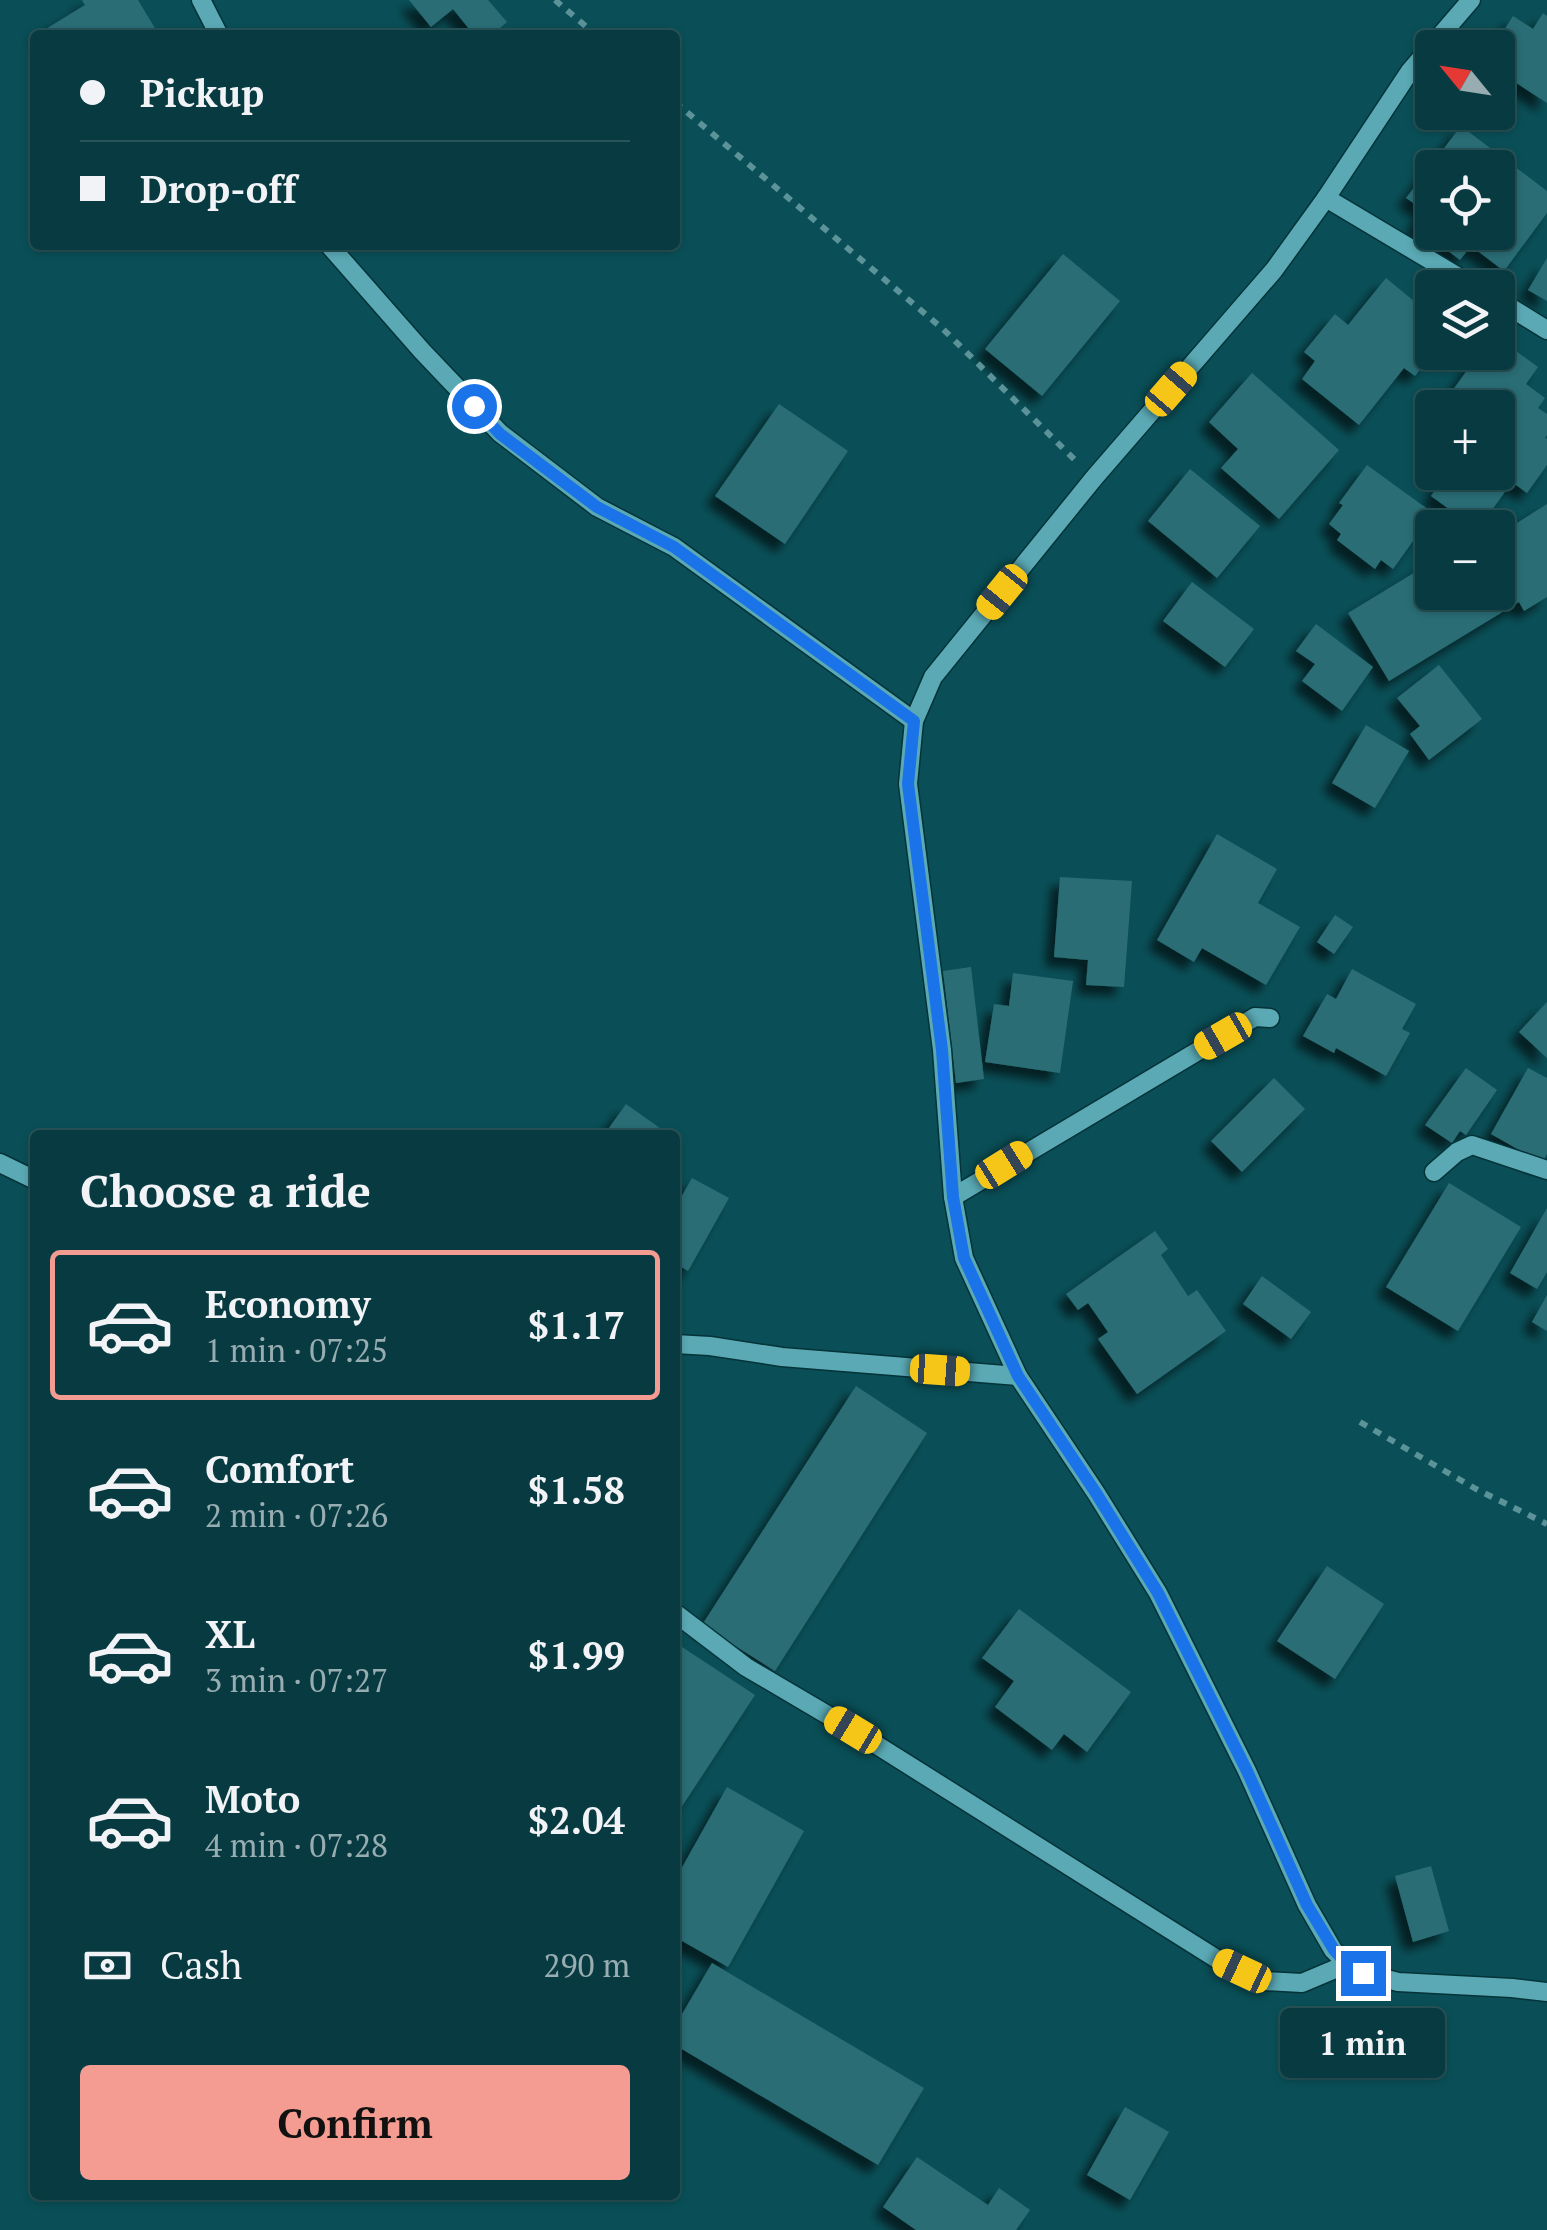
<!DOCTYPE html>
<html lang="en">
<head>
<meta charset="utf-8">
<style>
  body { margin:0; font-family:"PT Serif",serif; background:#16464c; color:#f1f3f6; height:100vh; display:flex; flex-direction:column; font-size:38px; white-space:nowrap }
  * { box-sizing:border-box; margin:0 }
  p { font-size:32px; color:#98adb1 }
  .icon { flex:none; width:55px; height:55px; fill:none; stroke:currentColor; stroke-width:2; stroke-linecap:round; stroke-linejoin:round }
  .map { position:relative; flex:1; overflow:hidden }
  .drawer { position:absolute; left:30px; top:1130px; width:650px; height:1070px; display:flex; flex-direction:column; background:#083b41; border-radius:10px; box-shadow:0 2px 8px #0004,0 0 0 2px #29555a }
  .drawer>* { flex:none }
  .top-card { position:absolute; left:30px; top:30px; width:650px; height:220px; border-radius:10px; box-shadow:0 2px 8px #0004,0 0 0 2px #29555a; display:grid; align-content:center; height:220px; padding:0 50px; background:#083b41 }
  .needle { width:65px; rotate:300deg }
  .buttons { position:absolute; left:1415px; top:30px; display:grid; gap:20px }
  .buttons a { display:grid; place-items:center; width:100px; height:100px; border-radius:10px; background:#083b41; box-shadow:0 2px 8px #0004,0 0 0 2px #29555a; font-size:50px }
  .end { position:absolute; width:45px; height:45px; margin:-22px; border:12px solid #1a73e8; background:#fff; box-shadow:0 0 0 5px #fff }
  .from { border-radius:50% }
  .bubble { position:absolute; height:70px; border-radius:10px; background:#083b41; box-shadow:0 2px 8px #0004,0 0 0 2px #29555a; font-size:32px; font-weight:800; line-height:70px; text-align:center }
  .car { position:absolute; width:30px; height:60px; margin:-30px -15px; border-radius:12px; box-shadow:0 0 8px 2px #0007; background:linear-gradient(#f5c518 24%,#345 0 40%,#f5c518 0 76%,#345 0 86%,#f5c518 0) }
  .top-card b { display:flex; align-items:center; gap:35px; height:95px; font-size:38px }
  .top-card b+b { border-top:2px solid #29555a }
  .top-card i { width:25px; height:25px; background:#f1f3f6 }
  ul { padding:0; list-style:none }
  li { display:flex; align-items:center; gap:30px; height:150px; margin:0 20px 15px; padding:0 30px; border:5px solid transparent; border-radius:10px }
  li div { flex:1 }
  li b { display:block; font-size:38px }
  li em { font-style:normal; font-weight:800 }
  li.active { border-color:#f59c92 }
  li>.icon { width:90px; height:90px; stroke-width:1.5 }
  h2 { padding:0 50px; font-size:45px; line-height:120px }
  .pay { display:flex; align-items:center; gap:25px; height:110px; padding:0 50px; font-size:38px }
  .pay p { margin-inline-start:auto }
  .action { display:flex; gap:20px; margin-top:auto; padding:20px 50px }
  .action a { flex:1; height:115px; border-radius:10px; background:#f59c92; color:#111; font-size:40px; font-weight:800; line-height:115px; text-align:center }
  .map>svg:first-child { display:block }
  .building { fill:#2b6d75; fill-rule:evenodd; filter:url(#shadow) }
  .lines { fill:none; stroke-linecap:round; stroke-linejoin:round }
  .minor-casing { stroke:#043338; stroke-width:21 }
  .path { stroke:#5b9399; stroke-width:6; stroke-dasharray:8 8; stroke-linecap:butt }
  .minor { stroke:#5aa9b4; stroke-width:18 }
  .route { stroke:#1a73e8; stroke-width:12 }
</style>
</head>
<body>
<div class="map">
<svg width="1547" height="2230" viewBox="0 0 1547 2230">
  <defs>
    <filter id="shadow"><feDropShadow dx="-9" dy="9" stdDeviation="5" flood-color="#0009"/></filter>
  </defs>
  <rect width="100%" height="100%" fill="#0a4f57"/>
  <g class="building">
    <polygon points="82,0 138,0 159,35 36,35 85,5"/>
    <polygon points="409,0 488,0 507,22 492,35 474,35 453,9 431,27"/>
    <polygon points="1543,13 1547,16 1547,103 1498,71 1498,48 1493,48 1513,16 1533,29"/>
    <path d="M1461 126 1547 191V213L1504 271 1471 246 1460 260 1414 225 1425 211 1406 198ZM1432 168H1498V232H1432Z"/>
    <polygon points="1063,254 1120,301 1042,396 985,349"/>
    <polygon points="1547,258 1547,301 1528,290"/>
    <polygon points="1386,278 1432,316 1432,354 1415,376 1404,368 1359,425 1302,379 1315,361 1304,352 1335,314 1348,325"/>
    <polygon points="1498,338 1538,367 1526,384 1545,398 1538,408 1547,414 1547,435 1545,438 1547,439 1547,465 1527,493 1512,482 1479,528 1475,528 1431,496 1448,472 1498,472 1498,408 1440,408 1480,352 1498,352"/>
    <polygon points="1252,373 1339,450 1279,519 1221,468 1238,449 1209,422"/>
    <polygon points="779,404 848,451 785,544 715,496"/>
    <polygon points="1367,465 1433,513 1393,569 1381,560 1375,569 1337,540 1341,534 1329,524 1343,505 1339,503"/>
    <polygon points="1190,469 1260,526 1217,578 1148,521"/>
    <polygon points="1547,504 1547,597 1524,611 1519,602 1389,681 1348,613 1432,562 1432,592 1498,592 1498,535"/>
    <polygon points="1192,582 1254,629 1225,667 1163,621"/>
    <polygon points="1316,624 1373,667 1342,711 1302,681 1315,664 1296,651"/>
    <polygon points="1439,665 1482,719 1429,760 1410,734 1420,726 1397,698"/>
    <polygon points="1366,725 1409,751 1375,808 1332,783"/>
    <polygon points="1217,834 1277,869 1258,903 1300,927 1266,985 1202,948 1194,962 1157,940"/>
    <polygon points="1060,877 1132,881 1124,987 1086,985 1088,960 1054,957"/>
    <polygon points="1335,915 1353,927 1334,954 1317,942"/>
    <polygon points="971,967 984,1079 956,1083 943,971"/>
    <polygon points="1352,969 1416,1004 1402,1029 1410,1033 1386,1076 1336,1048 1334,1053 1303,1036 1327,994 1336,999"/>
    <polygon points="1013,973 1073,981 1060,1073 985,1062 994,1004 1009,1006"/>
    <polygon points="1547,1002 1547,1058 1519,1032"/>
    <polygon points="1466,1068 1497,1090 1466,1135 1460,1131 1452,1143 1425,1125"/>
    <polygon points="1528,1068 1547,1078 1547,1154 1542,1163 1491,1134"/>
    <polygon points="1274,1078 1305,1109 1242,1172 1211,1141"/>
    <polygon points="626,1104 664,1131 661,1135 604,1135"/>
    <polygon points="692,1178 729,1198 688,1271 675,1263 675,1208"/>
    <polygon points="1449,1183 1521,1227 1458,1331 1386,1287"/>
    <polygon points="1547,1208 1547,1272 1537,1289 1510,1273"/>
    <polygon points="1155,1231 1168,1249 1161,1255 1188,1296 1197,1290 1226,1331 1137,1394 1098,1339 1108,1332 1088,1303 1078,1310 1066,1294"/>
    <polygon points="1262,1276 1311,1312 1291,1339 1243,1304"/>
    <polygon points="1547,1295 1547,1331 1532,1322"/>
    <polygon points="856,1386 927,1433 775,1671 702,1625"/>
    <polygon points="1327,1566 1384,1604 1335,1679 1277,1641"/>
    <polygon points="1019,1609 1131,1692 1087,1752 1064,1734 1052,1750 995,1707 1014,1681 982,1658"/>
    <polygon points="682,1647 755,1695 675,1817 675,1658"/>
    <polygon points="727,1787 804,1831 728,1967 675,1937 675,1880"/>
    <polygon points="1431,1866 1449,1931 1413,1942 1395,1876"/>
    <polygon points="712,1963 924,2088 878,2165 675,2045 675,2026"/>
    <polygon points="1125,2107 1169,2132 1130,2200 1087,2175"/>
    <polygon points="917,2157 988,2205 999,2188 1030,2210 1016,2230 916,2230 883,2207"/>
  </g>
  <g class="lines">
    <defs>
      <g id="minor">
        <polyline points="201,0 219,35"/>
        <polyline points="1471,0 1410,71 1326,198 1274,270 1094,478 933,677 914,721 908,784 942,1050 953,1197 964,1258 1018,1376 1096,1493 1158,1593 1247,1771 1307,1905 1333,1950 1347,1964 1363,1973 1398,1982 1512,1988 1547,1992"/>
        <polyline points="1326,198 1477,288"/>
        <polyline points="329,245 422,351 500,433 597,507 674,547 914,721"/>
        <polyline points="1498,300 1547,330"/>
        <polyline points="0,1163 35,1180"/>
        <polyline points="1434,1172 1457,1152 1472,1145 1547,1170"/>
        <polyline points="953,1197 1255,1017 1270,1018"/>
        <polyline points="675,1344 710,1346 782,1357 1018,1376"/>
        <polyline points="675,1613 746,1667 853,1730 1220,1961 1264,1981 1302,1983 1347,1964"/>
      </g>
    </defs>
    <use href="#minor" class="minor-casing"/>
    <g class="path">
      <polyline points="555,0 596,35"/>
      <polyline points="675,102 943,329 1075,460"/>
      <polyline points="1360,1422 1476,1489 1547,1524"/>
    </g>
    <use href="#minor" class="minor"/>
  </g>
  <g class="lines">
    <polyline class="route" points="474,406 500,434 597,507 674,547 914,721 908,784 942,1050 953,1197 964,1258 1018,1376 1096,1493 1158,1593 1247,1771 1307,1905 1334,1950 1347,1964 1363,1973"/>
  </g>
</svg>
<div class="buttons">
<a><svg class="needle" viewBox="-14 -14 28 28"><path d="M0-13l5 13h-10z" fill="#e53935"/><path d="M0 13l5-13h-10z" fill="#98adb1"/></svg></a>
<a><svg class="icon" aria-label="locate" viewBox="0 0 24 24"><circle cx="12" cy="12" r="6"/><path d="M12 2v4M12 18v4M2 12h4M18 12h4"/></svg></a>
<a><svg class="icon" aria-label="layers" viewBox="0 0 24 24"><path d="M12 4l9 5-9 5-9-5zM3 14l9 5 9-5"/></svg></a>
<a>+</a>
<a>−</a>
</div>
<i class="end from" style="left:474px;top:406px"></i>
<i class="end" style="left:1363px;top:1973px"></i>
<div class="bubble" style="left:1280px;top:2008px;width:165px">1 min</div>
<i class="car" style="left:1171px;top:389px;rotate:41deg"></i>
<i class="car" style="left:1002px;top:592px;rotate:219deg"></i>
<i class="car" style="left:1223px;top:1036px;rotate:240deg"></i>
<i class="car" style="left:1004px;top:1165px;rotate:58deg"></i>
<i class="car" style="left:940px;top:1370px;rotate:94deg"></i>
<i class="car" style="left:853px;top:1730px;rotate:301deg"></i>
<i class="car" style="left:1242px;top:1971px;rotate:295deg"></i>
<div class="top-card">
<b><i class="from"></i>Pickup</b>
<b><i></i>Drop-off</b>
</div>
<section class="drawer">
<h2>Choose a ride</h2>
<ul>
<li class="active"><svg class="icon" aria-label="car" viewBox="0 0 24 24"><path d="M5 17H2v-5l4-1 3-4h7l3 4 3 1v5h-3M9 17h6M6 11h13"/><circle cx="7" cy="17" r="2"/><circle cx="17" cy="17" r="2"/></svg><div><b>Economy</b><p>1 min · 07:25</p></div><em>$1.17</em></li>
<li><svg class="icon" aria-label="car" viewBox="0 0 24 24"><path d="M5 17H2v-5l4-1 3-4h7l3 4 3 1v5h-3M9 17h6M6 11h13"/><circle cx="7" cy="17" r="2"/><circle cx="17" cy="17" r="2"/></svg><div><b>Comfort</b><p>2 min · 07:26</p></div><em>$1.58</em></li>
<li><svg class="icon" aria-label="car" viewBox="0 0 24 24"><path d="M5 17H2v-5l4-1 3-4h7l3 4 3 1v5h-3M9 17h6M6 11h13"/><circle cx="7" cy="17" r="2"/><circle cx="17" cy="17" r="2"/></svg><div><b>XL</b><p>3 min · 07:27</p></div><em>$1.99</em></li>
<li><svg class="icon" aria-label="car" viewBox="0 0 24 24"><path d="M5 17H2v-5l4-1 3-4h7l3 4 3 1v5h-3M9 17h6M6 11h13"/><circle cx="7" cy="17" r="2"/><circle cx="17" cy="17" r="2"/></svg><div><b>Moto</b><p>4 min · 07:28</p></div><em>$2.04</em></li>
</ul>
<div class="pay"><svg class="icon" aria-label="cash" viewBox="0 0 24 24"><path d="M3 7h18v10H3z"/><circle cx="12" cy="12" r="2"/></svg>Cash<p>290 m</p></div>
<div class="action"><a>Confirm</a></div>
</section>
</div>
</body>
</html>
